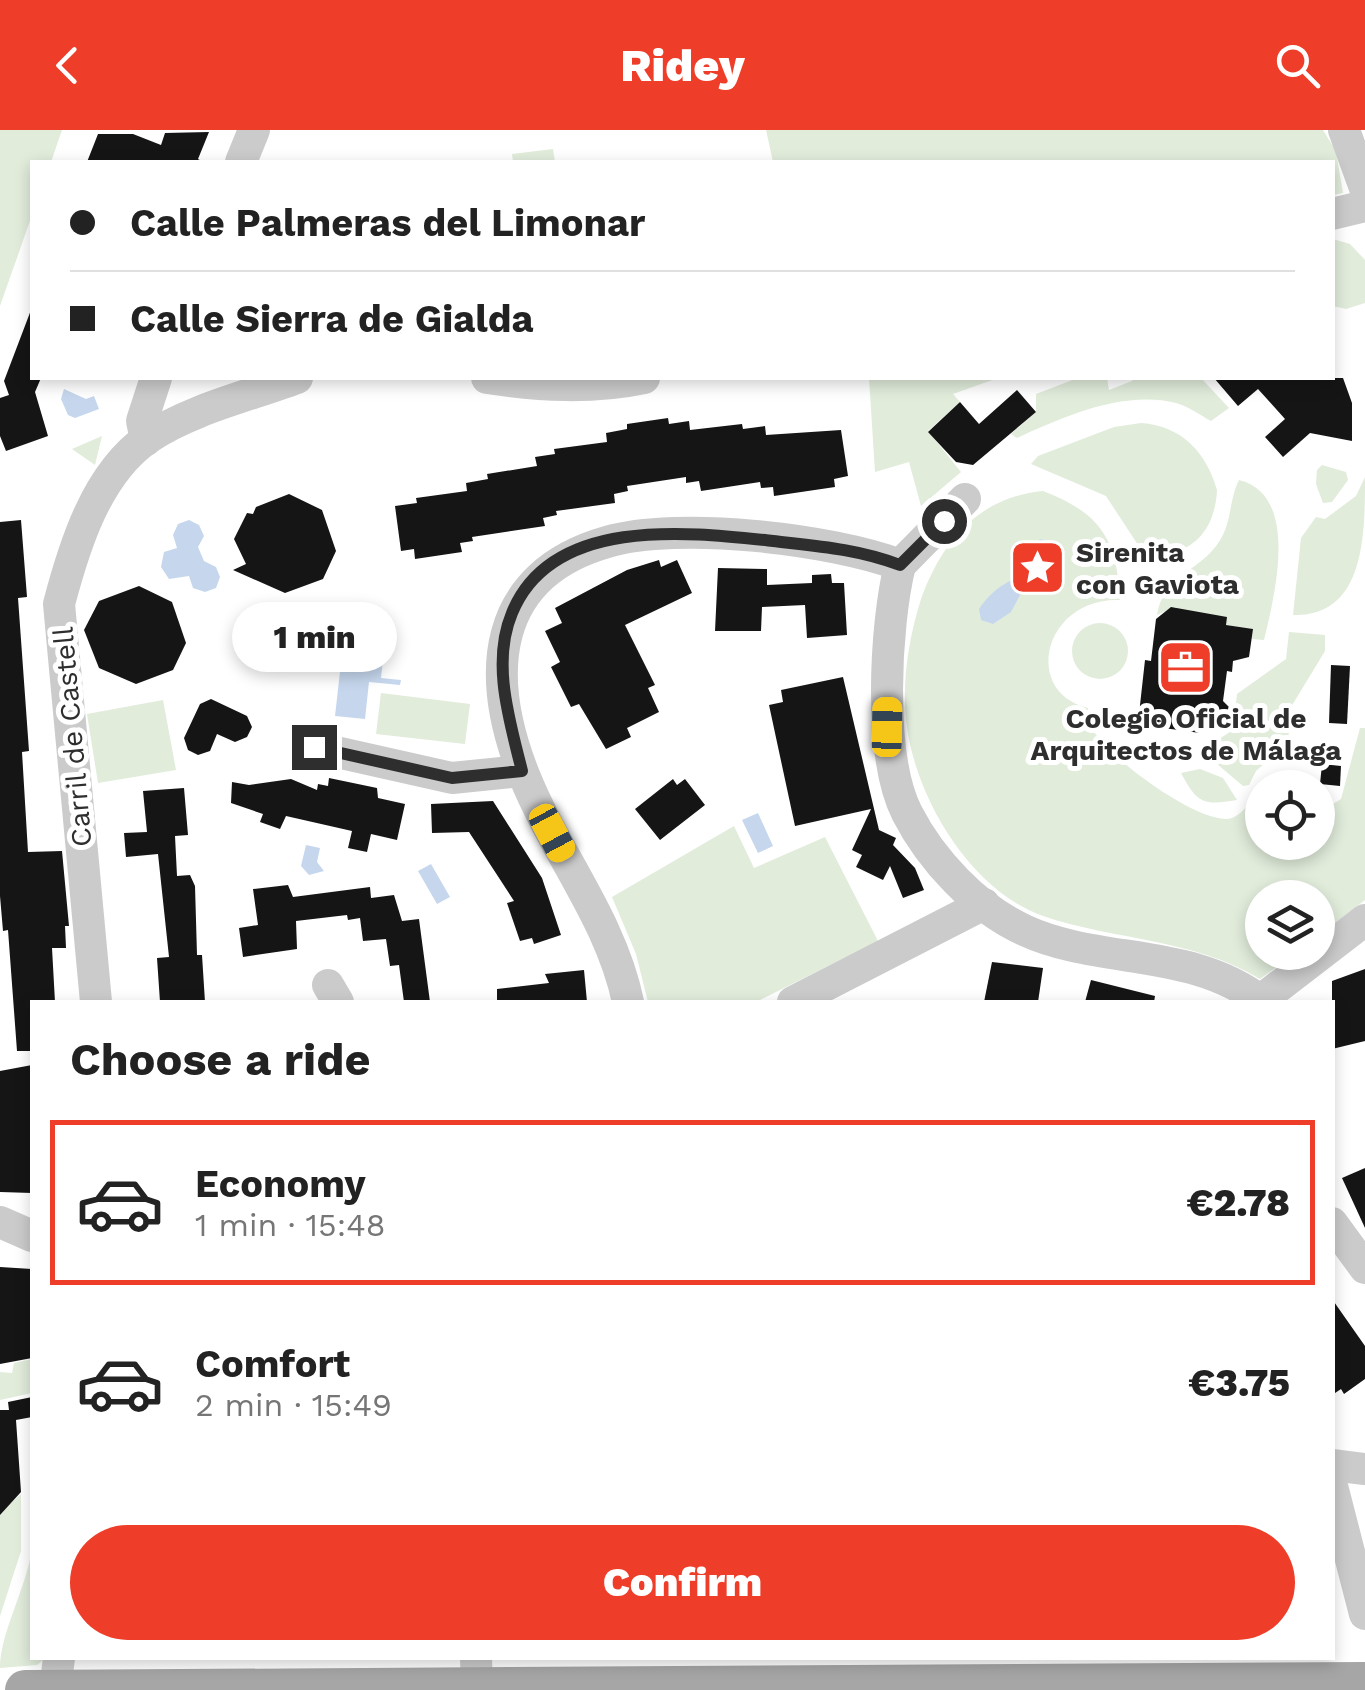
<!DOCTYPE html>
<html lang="en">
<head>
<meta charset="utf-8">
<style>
  body { margin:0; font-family:"Work Sans",sans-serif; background:#f2f2f2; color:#222; height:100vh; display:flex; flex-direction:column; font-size:38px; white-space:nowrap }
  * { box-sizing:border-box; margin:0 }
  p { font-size:32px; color:#767676 }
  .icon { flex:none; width:55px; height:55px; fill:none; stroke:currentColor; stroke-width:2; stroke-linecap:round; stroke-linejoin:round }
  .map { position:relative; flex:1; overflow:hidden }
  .panel { position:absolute; left:30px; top:870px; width:1305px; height:660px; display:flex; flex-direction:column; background:#fff; border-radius:0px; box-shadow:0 5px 15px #0003 }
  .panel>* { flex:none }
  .guide { position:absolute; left:30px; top:30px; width:1305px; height:220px; border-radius:0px; box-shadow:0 5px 15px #0003; display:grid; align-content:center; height:220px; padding:0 40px; background:#fff }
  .fabs { position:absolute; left:1245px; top:640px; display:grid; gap:20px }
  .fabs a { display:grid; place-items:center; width:90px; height:90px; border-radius:50%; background:#fff; box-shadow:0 5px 15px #0003; font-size:50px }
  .end { position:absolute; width:45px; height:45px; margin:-22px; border:12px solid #2e2e2e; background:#fff; box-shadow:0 0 0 5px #fff }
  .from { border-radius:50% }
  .bubble { position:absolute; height:70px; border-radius:35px; background:#fff; box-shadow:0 5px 15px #0003; font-size:32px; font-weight:800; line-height:70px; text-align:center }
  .car { position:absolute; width:30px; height:60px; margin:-30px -15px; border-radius:12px; box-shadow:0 0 8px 2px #0007; background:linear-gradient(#f5c518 24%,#345 0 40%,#f5c518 0 76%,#345 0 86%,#f5c518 0) }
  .guide b { display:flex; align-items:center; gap:35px; height:95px; font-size:38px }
  .guide b+b { border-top:2px solid #e0e0e0 }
  .guide i { width:25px; height:25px; background:#222 }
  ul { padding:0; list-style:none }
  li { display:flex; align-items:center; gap:30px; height:165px; margin:0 20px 15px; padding:0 20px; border:5px solid transparent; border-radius:0px }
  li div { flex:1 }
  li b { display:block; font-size:38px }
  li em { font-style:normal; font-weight:800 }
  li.on { border-color:#ee3d28 }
  li>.icon { width:90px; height:90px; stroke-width:1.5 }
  h2 { padding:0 40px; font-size:45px; line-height:120px }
  .cta { display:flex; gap:20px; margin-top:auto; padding:20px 40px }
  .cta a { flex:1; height:115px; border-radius:60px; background:#ee3d28; color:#fff; font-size:40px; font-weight:800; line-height:115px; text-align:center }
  header { display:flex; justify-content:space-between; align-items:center; height:130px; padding:0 40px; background:#ee3d28; color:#fff; font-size:45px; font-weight:800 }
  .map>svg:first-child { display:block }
  .green { fill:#e1ecdb }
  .water { fill:#c6d7ed }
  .building { fill:#151515 }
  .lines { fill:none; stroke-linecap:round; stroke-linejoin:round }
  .minor { stroke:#cbcbcb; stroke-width:32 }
  .major { stroke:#a6a6a6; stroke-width:40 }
  .route { stroke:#2e2e2e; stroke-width:12 }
  .labels { text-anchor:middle; stroke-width:10; stroke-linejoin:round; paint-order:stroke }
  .poi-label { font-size:28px; font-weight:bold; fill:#2e2e2e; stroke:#fff; text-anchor:start }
  .street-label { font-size:28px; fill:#2e2e2e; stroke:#fff }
</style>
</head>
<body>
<header><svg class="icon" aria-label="back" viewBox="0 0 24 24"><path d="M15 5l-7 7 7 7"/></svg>Ridey<svg class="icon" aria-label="search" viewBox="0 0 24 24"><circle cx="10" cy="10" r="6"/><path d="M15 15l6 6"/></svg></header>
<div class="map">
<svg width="1365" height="1560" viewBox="0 0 1365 1560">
  <rect width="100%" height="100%" fill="#fff"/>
  <g class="green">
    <polygon points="0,0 62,0 51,32 32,32 32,85 0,176"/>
    <polygon points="766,0 1323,0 1336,21 1343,63 1333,65 1332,32 773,32"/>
    <polygon points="553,19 555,32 513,32 512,24"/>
    <polygon points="1333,109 1350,114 1365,130 1365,173 1346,179 1333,176"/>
    <polygon points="869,248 998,248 953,264 960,272 928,301 961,342 921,376 909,332 875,342"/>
    <path d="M1107 248 1109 260 1132 251V248H1201L1229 278 1211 291C1200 285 1188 276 1176 273 1123 260 1063 287 1017 308L1011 304 1036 282V264L1075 249Z"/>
    <path d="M1141 293C1182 296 1206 322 1217 360 1215 404 1188 429 1144 424L1106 366 1031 334 1038 326 1114 297Z"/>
    <polygon points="102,306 95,335 72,319"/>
    <polygon points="1322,335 1346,342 1348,350 1332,372 1323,373 1316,354 1317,340"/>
    <path d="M1365 347C1365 405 1365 487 1293 485L1301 408 1316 387 1325 389 1356 366Z"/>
    <path d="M1239 350C1301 365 1274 468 1264 510L1252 509V499L1226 495V487L1185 483 1175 477 1157 485C1164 447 1187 447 1211 422 1234 398 1227 374 1239 350Z"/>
    <path d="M1043 361C1100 383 1117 408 1120 470 1044 467 1021 562 1088 578 1088 580 1089 593 1090 594 1099 622 1202 698 1232 688 1243 684 1251 669 1262 665V712H1318V683L1341 669 1360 598H1365V770L1318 806V768H1262V822L1296 823 1260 849C1192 808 1117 811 1043 786 969 760 913 664 906 589 902 550 909 507 921 469 942 411 979 367 1043 361Z"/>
    <circle cx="1100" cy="521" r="28"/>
    <polygon points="1289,502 1325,505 1325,521 1291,577 1288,612 1256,641 1249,655 1243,656 1217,634 1196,624 1233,600 1237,564 1286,529"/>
    <polygon points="381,563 470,574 465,614 376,604"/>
    <polygon points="163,570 176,640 98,653 87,584"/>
    <path d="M1200 639 1223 648 1237 670C1203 676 1197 673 1181 643Z"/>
    <polygon points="734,696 754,738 825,707 878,811 756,872 648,872 636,824 612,767"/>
    <polygon points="32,1229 32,1263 0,1270 0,1242 12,1243 14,1233"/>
    <polygon points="21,1364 21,1421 0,1486 0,1369 12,1372"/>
    <path d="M32 1419V1528H46L37 1535 0 1538C0 1503 26 1459 32 1419Z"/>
  </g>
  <g class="water">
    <polygon points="64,259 86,269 94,266 99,279 75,288 68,285 61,269"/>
    <polygon points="189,390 199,395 204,406 198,417 204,431 216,437 220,447 216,458 205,462 193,458 189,446 169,449 161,437 164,422 177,418 173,405 178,394"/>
    <path d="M1040 409 1057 415 1061 425 1044 434 1026 454 1011 482 993 494 981 490 979 479C999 451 1011 453 1036 437L1040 427 1034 416Z"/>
    <polygon points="342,524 383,529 381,548 401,550 400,555 369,552 365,589 335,586"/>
    <polygon points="758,683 773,716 758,723 742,690"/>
    <polygon points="306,715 320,718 317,732 324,741 309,745 301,736"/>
    <polygon points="431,734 450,767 437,774 418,741"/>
  </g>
  <g class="building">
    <polygon points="209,2 198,29 203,32 87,32 98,4 133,4 161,15 165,3"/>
    <polygon points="31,180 32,248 41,248 35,262 48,306 6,321 0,306 0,268 9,265 4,251"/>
    <polygon points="1214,248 1343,248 1352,273 1352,311 1310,303 1283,327 1265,307 1285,289 1258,259 1238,276"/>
    <polygon points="1017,260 1036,282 973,335 956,332 928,302 960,272 979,294"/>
    <polygon points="668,288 669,294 689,291 690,300 742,294 743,299 765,296 766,305 841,300 848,346 834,349 835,357 774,366 773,357 761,358 760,352 701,361 699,351 686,353 686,347 627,356 628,361 614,364 615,373 556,381 557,385 543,388 545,396 472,407 473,411 460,413 462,422 415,429 414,419 401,421 395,376 417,373 416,368 467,361 466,353 488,349 487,344 537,336 535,327 555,324 554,319 607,312 606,303 627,299 627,294"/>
    <polygon points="289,364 322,380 336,421 323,449 285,463 233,440 246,434 234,409 247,383 253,384 256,377"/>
    <polygon points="21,390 27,467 18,468 29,621 22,622 28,722 62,721 69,796 65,796 66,818 52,818 55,872 32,872 32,921 17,921 8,800 3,801 0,766 0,392"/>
    <polygon points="659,430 661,437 677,430 692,463 625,495 655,555 648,558 659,582 627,598 631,607 606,619 579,574 571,577 551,537 560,532 545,501 562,493 555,478 627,440"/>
    <polygon points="718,438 767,439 767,455 812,453 812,445 831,444 832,453 844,453 847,505 807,508 805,475 762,477 761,501 715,501"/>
    <polygon points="139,456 172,472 186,513 173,540 136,554 99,538 84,500 99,471"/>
    <polygon points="1171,477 1227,487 1226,495 1253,499 1249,527 1233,531 1232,542 1227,541 1223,571 1235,583 1201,592 1200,603 1149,596 1151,585 1139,584 1145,530 1151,531 1156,489"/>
    <polygon points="1331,535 1350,536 1347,594 1329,593"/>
    <polygon points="843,547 879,700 896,708 893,715 915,738 924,760 903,768 890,736 883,750 856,737 862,725 852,720 871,679 795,696 769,575 783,572 781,560"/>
    <polygon points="211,569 247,586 252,597 247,607 235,612 217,604 210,621 198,625 188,620 184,608 200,574"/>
    <polygon points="1322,634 1341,636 1340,656 1320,654"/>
    <polygon points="329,648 377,658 378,668 405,674 397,710 371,704 367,722 348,718 352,701 286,686 280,699 260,692 263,684 231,673 232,652 249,655 291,649 317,660 318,654 328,656"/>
    <polygon points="673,649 677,655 685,649 705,675 660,710 635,679"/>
    <polygon points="184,658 188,705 175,706 177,746 190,745 195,756 197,825 202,825 205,872 160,872 157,828 169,827 158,724 126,727 124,703 147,702 143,661"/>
    <polygon points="493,671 542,748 561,805 534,814 532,808 520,811 507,773 514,771 469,702 432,703 431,674"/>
    <polygon points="288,755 293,767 370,757 371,768 394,765 402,791 419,789 430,872 404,872 399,835 390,836 386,809 363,811 360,788 348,790 347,785 296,791 297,819 243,827 239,798 258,795 253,759"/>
    <polygon points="992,832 1043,838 1038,872 984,872"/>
    <polygon points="1365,839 1365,911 1332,919 1332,851"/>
    <polygon points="584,840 587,872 497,872 497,859 549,853 545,844"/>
    <polygon points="1091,850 1155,866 1154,872 1085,872"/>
    <polygon points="32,935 32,1063 0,1062 0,941"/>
    <polygon points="1365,1038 1365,1098 1342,1048"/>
    <polygon points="0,1137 32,1139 32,1228 0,1234"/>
    <polygon points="1332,1169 1365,1216 1365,1249 1344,1264 1341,1259 1332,1265"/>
    <polygon points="32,1267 32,1287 16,1290 21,1362 0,1385 0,1280 9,1280 8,1272"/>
  </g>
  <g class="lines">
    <g class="minor">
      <polyline points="1344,0 1365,58"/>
      <polyline points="241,32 254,0"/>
      <polyline points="1332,84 1365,76"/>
      <path d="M487 248C540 256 592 259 644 248"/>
      <polyline points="146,310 142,291 156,248"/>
      <path d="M900 435C885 496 878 626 907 683 931 730 976 778 1024 800 1099 835 1193 817 1262 872"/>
      <polyline points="900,435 965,369"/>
      <polyline points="314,617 452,648 522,641"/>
      <polyline points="328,855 338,872"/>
      <polyline points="1261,870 1365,790"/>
      <path d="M96 872 59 474C74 417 96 344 148 308 191 279 249 266 297 248"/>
      <path d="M628 872C611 789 555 723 524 645 484 544 491 445 607 412 678 391 832 409 900 435"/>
      <polyline points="793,872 984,774"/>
      <polyline points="0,1092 32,1106"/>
      <polyline points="1332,1093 1365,1138"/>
      <polyline points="1332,1335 1365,1339"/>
      <polyline points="1332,1356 1365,1484"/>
      <polyline points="476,1528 477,1560"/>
      <polyline points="55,1560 59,1528"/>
    </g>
    <polyline class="major" points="25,1560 1365,1552"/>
  </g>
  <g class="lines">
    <path class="route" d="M314 617 452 648 522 641C510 592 491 533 512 483 552 385 690 402 773 411 817 416 858 419 900 435L944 391"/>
  </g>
  <defs>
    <symbol id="sight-square" viewBox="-11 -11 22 22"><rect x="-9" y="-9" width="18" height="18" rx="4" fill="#ee3d28" stroke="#fff"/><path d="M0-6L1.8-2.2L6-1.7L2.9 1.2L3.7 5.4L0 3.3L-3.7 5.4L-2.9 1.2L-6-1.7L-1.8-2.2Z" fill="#fff"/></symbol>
    <symbol id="office-square" viewBox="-11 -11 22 22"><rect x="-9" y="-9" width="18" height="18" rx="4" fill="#ee3d28" stroke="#fff"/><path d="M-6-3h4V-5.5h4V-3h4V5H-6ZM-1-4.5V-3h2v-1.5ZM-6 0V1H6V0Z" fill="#fff"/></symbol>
  </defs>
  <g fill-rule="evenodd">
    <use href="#sight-square" x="1006" y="406" width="63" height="63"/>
    <use href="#office-square" x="1154" y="506" width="63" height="63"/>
  </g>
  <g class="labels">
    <g class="poi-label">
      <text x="1076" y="432">Sirenita<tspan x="1076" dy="32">con Gaviota</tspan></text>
      <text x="1186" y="598" text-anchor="middle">Colegio Oficial de<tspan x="1186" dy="32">Arquitectos de Málaga</tspan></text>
    </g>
    <g class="street-label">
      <text transform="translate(72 607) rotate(-95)" y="10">Carril de Castell</text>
    </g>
  </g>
</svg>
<div class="fabs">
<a><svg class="icon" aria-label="locate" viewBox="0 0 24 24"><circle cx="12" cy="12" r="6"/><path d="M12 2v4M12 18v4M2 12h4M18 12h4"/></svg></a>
<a><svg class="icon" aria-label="layers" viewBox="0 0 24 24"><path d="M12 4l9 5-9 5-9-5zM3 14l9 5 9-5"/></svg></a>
</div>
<i class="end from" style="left:944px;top:391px"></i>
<i class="end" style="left:314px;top:617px"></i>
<div class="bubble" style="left:232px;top:472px;width:165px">1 min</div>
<i class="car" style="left:887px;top:597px;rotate:1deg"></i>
<i class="car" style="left:552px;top:703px;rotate:152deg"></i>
<div class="guide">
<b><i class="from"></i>Calle Palmeras del Limonar</b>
<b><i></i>Calle Sierra de Gialda</b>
</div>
<section class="panel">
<h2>Choose a ride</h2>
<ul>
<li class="on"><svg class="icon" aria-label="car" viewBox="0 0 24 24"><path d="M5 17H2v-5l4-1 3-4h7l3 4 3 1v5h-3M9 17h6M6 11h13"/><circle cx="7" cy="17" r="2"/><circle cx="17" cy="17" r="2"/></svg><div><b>Economy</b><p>1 min · 15:48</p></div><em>€2.78</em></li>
<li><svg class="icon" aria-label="car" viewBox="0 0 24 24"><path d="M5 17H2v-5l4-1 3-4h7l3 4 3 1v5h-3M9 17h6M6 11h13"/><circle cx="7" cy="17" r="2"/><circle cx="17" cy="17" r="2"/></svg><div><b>Comfort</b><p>2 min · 15:49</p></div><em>€3.75</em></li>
</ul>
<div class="cta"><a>Confirm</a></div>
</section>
</div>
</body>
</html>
